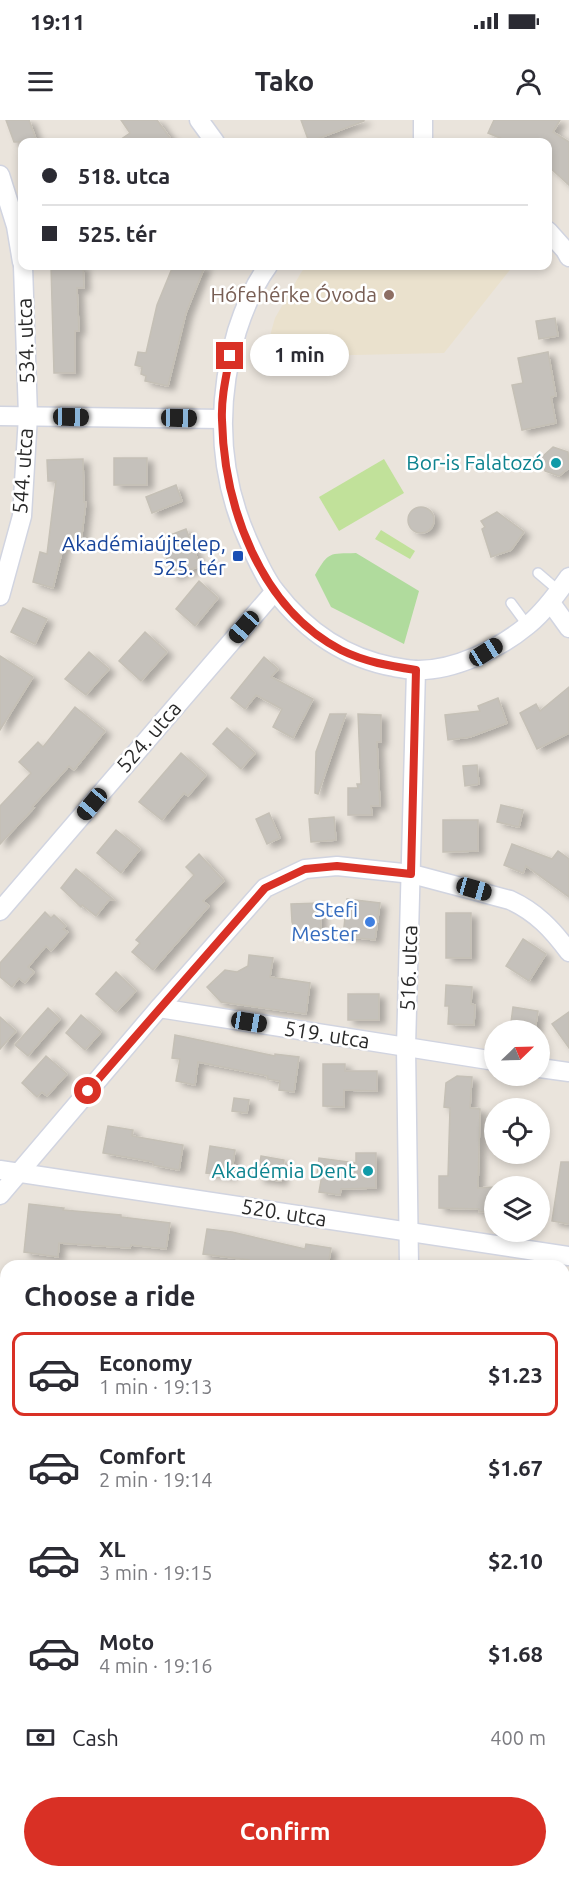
<!DOCTYPE html>
<html lang="en">
<head>
<meta charset="utf-8">
<style>
  body { margin:0; font-family:Ubuntu,sans-serif; background:#f2f2f3; color:#2b2b33; height:100vh; display:flex; flex-direction:column; font-size:22px; white-space:nowrap }
  * { box-sizing:border-box; margin:0 }
  p { font-size:20px; color:#7c7c81 }
  .icon { flex:none; width:33px; height:33px; fill:none; stroke:currentColor; stroke-width:2; stroke-linecap:round; stroke-linejoin:round }
  .map { position:relative; flex:1; overflow:hidden }
  .panel { position:absolute; left:0px; top:1140px; width:570px; height:618px; display:flex; flex-direction:column; background:#fff; border-radius:18px 18px 0 0; box-shadow:0 3px 9px #0003 }
  .panel>* { flex:none }
  .banner { position:absolute; left:18px; top:18px; width:534px; height:132px; border-radius:12px; box-shadow:0 3px 9px #0003; display:grid; align-content:center; height:132px; padding:0 24px; background:#fff }
  .needle { width:39px; rotate:67deg }
  .controls { position:absolute; left:484px; top:900px; display:grid; gap:12px }
  .controls a { display:grid; place-items:center; width:66px; height:66px; border-radius:50%; background:#fff; box-shadow:0 3px 9px #0003; font-size:30px }
  .end { position:absolute; width:27px; height:27px; margin:-14px; border:8px solid #d93025; background:#fff; box-shadow:0 0 0 3px #fff }
  .from { border-radius:50% }
  .bubble { position:absolute; height:42px; border-radius:21px; background:#fff; box-shadow:0 3px 9px #0003; font-size:20px; font-weight:700; line-height:42px; text-align:center }
  .car { position:absolute; width:18px; height:36px; margin:-18px -9px; border-radius:8px; box-shadow:0 0 4px 2px #0007; background:linear-gradient(#222 24%,#8ab4d8 0 40%,#222 0 76%,#8ab4d8 0 86%,#222 0) }
  .banner b { display:flex; align-items:center; gap:21px; height:57px; font-size:22px }
  .banner b+b { border-top:2px solid #e1e1e2 }
  .banner i { width:15px; height:15px; background:#2b2b33 }
  ul { padding:0; list-style:none }
  li { display:flex; align-items:center; gap:18px; height:84px; margin:0 12px 9px; padding:0 12px; border:3px solid transparent; border-radius:12px }
  li div { flex:1 }
  li b { display:block; font-size:22px }
  li em { font-style:normal; font-weight:700 }
  li.on { border-color:#d93025 }
  li>.icon { width:54px; height:54px; stroke-width:1.5 }
  h2 { padding:0 24px; font-size:27px; line-height:72px }
  .pay { display:flex; align-items:center; gap:15px; height:66px; padding:0 24px; font-size:22px }
  .pay p { margin-inline-start:auto }
  .action { display:flex; gap:12px; margin-top:auto; padding:12px 24px }
  .action a { flex:1; height:69px; border-radius:36px; background:#d93025; color:#fff; font-size:24px; font-weight:700; line-height:69px; text-align:center }
  .status { display:flex; justify-content:space-between; align-items:center; height:42px; padding:0 30px; background:#fff; direction:ltr }
  .status svg { height:16px; fill:currentColor }
  header { display:flex; justify-content:space-between; align-items:center; height:78px; padding:0 24px; background:#fff; font-size:27px; font-weight:700 }
  .map>svg:first-child { display:block }
  .education { fill:#eae1cd }
  .park { fill:#b0db9d }
  .pitch { fill:#c1e19a }
  .building { fill:#c5c1bb; stroke:#c5c0b6; stroke-width:1.5; filter:url(#shadow) }
  .lines { fill:none; stroke-linecap:round; stroke-linejoin:round }
  .lane-casing { stroke:#d1d4e0; stroke-width:12 }
  .street-casing { stroke:#d1d4e0; stroke-width:21 }
  .lane { stroke:#fff; stroke-width:9 }
  .street { stroke:#fff; stroke-width:18 }
  .route { stroke:#d93025; stroke-width:8 }
  .education-dot { fill:#8d6e63; stroke:#fff; stroke-width:2 }
  .culture-dot { fill:#0f9aa8; stroke:#fff; stroke-width:2 }
  .transit-dot { fill:#1a4fb4; stroke:#fff; stroke-width:2 }
  .shop-dot { fill:#3f7fe0; stroke:#fff; stroke-width:2 }
  .labels { text-anchor:middle; stroke-width:5; stroke-linejoin:round; paint-order:stroke }
  .education-label { font-size:21px; fill:#785e54; stroke:#fff; text-anchor:end }
  .street-label { font-size:21px; fill:#292929; stroke:#fff }
  .culture-label { font-size:21px; fill:#0d838f; stroke:#fff; text-anchor:end }
  .transit-label { font-size:21px; fill:#164399; stroke:#fff; text-anchor:end }
  .shop-label { font-size:21px; fill:#366cbe; stroke:#fff; text-anchor:end }
</style>
</head>
<body>
<div class="status"><b>19:11</b><svg viewBox="0 0 49 12"><path d="M0 12V9h3v3zM5 12V6h3v6zM10 12V3h3v9zM15 12V0h3v12zM26 1h20v11H26zM47 4h2v5h-2z"/></svg></div>
<header><svg class="icon" aria-label="menu" viewBox="0 0 24 24"><path d="M4 6h16M4 12h16M4 18h16"/></svg>Tako<svg class="icon" aria-label="person" viewBox="0 0 24 24"><circle cx="12" cy="8" r="4"/><path d="M4 21q1-7 8-7t8 7"/></svg></header>
<div class="map">
<svg width="569" height="1758" viewBox="0 0 569 1758">
  <defs>
    <filter id="shadow"><feDropShadow dx="6" dy="4" stdDeviation="3" flood-color="#0004"/></filter>
  </defs>
  <rect width="100%" height="100%" fill="#eae4dc"/>
  <polygon class="education" points="308,146 513,146 444,233 264,237 275,198 302,151"/>
  <path class="park" d="M356 433 419 471 404 524 331 487 315 455C329 431 329 434 356 433Z"/>
  <g class="pitch">
    <polygon points="384,339 404,373 339,411 319,377"/>
    <polygon points="381,410 415,431 410,439 375,419"/>
  </g>
  <g class="building">
    <polygon points="6,0 29,0 37,22 14,22"/>
    <polygon points="121,0 157,0 173,22 117,22 130,13"/>
    <polygon points="301,0 364,0 364,1 309,22"/>
    <polygon points="494,0 560,0 553,12 569,22 569,65 548,46 548,22 510,22 488,13"/>
    <polygon points="51,146 83,146 84,168 77,168 79,211 75,211 75,253 54,253"/>
    <polygon points="173,146 205,146 186,193 168,266 145,261 146,256 141,254 142,247 135,245 138,232 146,233 157,185"/>
    <polygon points="555,198 558,216 539,219 536,201"/>
    <polygon points="548,232 556,276 551,277 556,303 522,310 512,265 523,263 518,238"/>
    <polygon points="553,327 568,332 569,348 559,356 545,351 542,337"/>
    <rect x="114" y="338" width="33" height="27"/>
    <polygon points="83,339 84,382 86,382 81,422 65,420 53,468 33,462 40,432 47,434 56,361 48,361 47,340"/>
    <polygon points="176,365 182,381 152,393 146,377"/>
    <circle cx="421" cy="400" r="13"/>
    <polygon points="497,392 524,412 511,430 491,437 482,409 485,407 481,401"/>
    <polygon points="186,409 200,446 173,456 160,419"/>
    <polygon points="199,461 218,478 195,506 176,489"/>
    <polygon points="23,488 47,499 35,524 11,512"/>
    <polygon points="145,512 167,532 141,561 119,541"/>
    <polygon points="89,532 109,549 86,575 65,559"/>
    <polygon points="0,536 33,557 0,610"/>
    <polygon points="264,537 278,549 271,557 313,579 293,618 273,607 282,589 256,575 245,589 231,578"/>
    <polygon points="569,567 569,613 537,629 520,593 536,584 540,591"/>
    <polygon points="498,578 507,603 470,617 448,620 445,595 480,591 478,586"/>
    <polygon points="75,587 105,611 74,650 69,646 32,687 34,688 0,724 0,686 31,653 19,642 38,622 43,627"/>
    <polygon points="330,594 346,594 318,674 315,673 316,632"/>
    <polygon points="358,594 381,595 381,622 377,622 380,686 371,686 372,695 348,695 348,668 358,668 357,664 361,664"/>
    <polygon points="227,608 255,633 241,649 213,624"/>
    <polygon points="181,633 206,655 188,676 184,673 162,700 139,682"/>
    <polygon points="477,645 479,664 465,666 463,646"/>
    <polygon points="501,685 523,690 519,707 497,702"/>
    <polygon points="269,693 280,718 267,724 256,699"/>
    <polygon points="334,697 336,720 311,722 309,699"/>
    <polygon points="443,700 478,700 478,731 443,732"/>
    <polygon points="116,710 140,729 121,753 97,733"/>
    <polygon points="512,724 552,739 558,731 569,739 569,777 526,746 523,753 504,745"/>
    <polygon points="199,734 224,761 203,781 209,786 153,850 132,832 140,823 136,820 194,755 186,747"/>
    <polygon points="76,749 114,780 109,780 96,796 82,785 81,787 61,768"/>
    <polygon points="347,779 380,783 375,820 343,816"/>
    <polygon points="320,783 321,810 296,812 292,802 291,784"/>
    <polygon points="45,792 51,798 54,795 66,806 63,809 68,812 51,831 46,826 28,847 34,852 25,863 19,858 12,867 0,857 0,843"/>
    <rect x="446" y="793" width="25" height="45"/>
    <polygon points="523,819 546,834 529,861 506,846"/>
    <polygon points="249,835 273,838 270,857 310,863 306,894 221,882 207,867 225,850 237,852 248,846"/>
    <polygon points="116,852 136,871 116,892 96,874"/>
    <polygon points="446,865 472,867 471,884 475,885 474,905 448,904 449,886 445,886"/>
    <rect x="348" y="874" width="31" height="26"/>
    <polygon points="513,887 538,891 535,910 510,910"/>
    <polygon points="48,888 60,899 28,936 15,925"/>
    <polygon points="569,892 569,928 552,904"/>
    <polygon points="81,895 101,912 85,930 66,913"/>
    <polygon points="0,897 16,911 0,929"/>
    <polygon points="175,915 275,936 275,934 299,937 294,972 279,970 280,961 267,959 268,956 198,942 195,965 176,961 180,939 172,938"/>
    <polygon points="46,936 67,954 47,976 42,972 37,977 22,963"/>
    <polygon points="323,944 345,944 345,951 377,951 377,971 344,970 344,987 323,986"/>
    <polygon points="457,956 472,957 470,988 480,989 478,1068 495,1067 495,1091 479,1092 479,1089 439,1088 439,1056 448,1056 450,988 444,987 446,963"/>
    <polygon points="234,978 249,980 247,993 232,991"/>
    <polygon points="108,1006 133,1010 132,1016 183,1025 179,1050 153,1045 153,1042 103,1033"/>
    <polygon points="210,1026 235,1030 231,1056 206,1053"/>
    <polygon points="356,1033 376,1033 376,1068 341,1069 340,1075 319,1072 322,1055 317,1054 319,1038 356,1043"/>
    <polygon points="261,1036 284,1040 281,1061 258,1058"/>
    <polygon points="561,1042 569,1042 569,1104 552,1101"/>
    <polygon points="29,1084 64,1088 63,1090 121,1095 121,1097 170,1103 166,1129 131,1125 130,1128 59,1123 58,1137 24,1132"/>
    <polygon points="207,1109 232,1112 305,1129 306,1124 331,1128 328,1146 248,1146 249,1140 203,1134"/>
  </g>
  <g class="lines">
    <defs>
      <g id="lane">
        <polyline points="538,453 559,471"/>
        <polyline points="511,483 528,506"/>
      </g>
      <g id="street">
        <polyline points="199,0 215,22"/>
        <polyline points="423,0 423,22"/>
        <polyline points="0,55 16,106 22,142"/>
        <polyline points="548,111 565,130 569,137"/>
        <path d="M268 146C254 165 244 189 237 211 215 285 218 357 251 427 258 442 265 458 275 471 305 510 345 538 394 547 401 548 409 550 416 550 454 551 499 529 528 505 544 492 557 474 569 457"/>
        <polyline points="0,296 222,299"/>
        <polyline points="0,476 22,396 28,296 23,146"/>
        <polyline points="551,483 569,508"/>
        <polyline points="0,791 275,471"/>
        <polyline points="159,888 495,941"/>
        <polyline points="540,948 569,952"/>
        <polyline points="0,1050 569,1136"/>
        <path d="M0 1075 159 888 265 768 305 749 337 746 412 754 510 780C536 792 552 809 569 832"/>
        <polyline points="409,1146 406,927 416,550"/>
        <polyline points="0,1225 6,1226"/>
        <polyline points="564,1310 569,1311"/>
        <polyline points="0,1405 6,1406"/>
        <polyline points="564,1486 569,1487"/>
        <polyline points="0,1580 6,1580"/>
        <polyline points="564,1662 569,1663"/>
        <polyline points="406,1758 406,1752"/>
      </g>
    </defs>
    <use href="#lane" class="lane-casing"/>
    <use href="#street" class="street-casing"/>
    <use href="#lane" class="lane"/>
    <use href="#street" class="street"/>
  </g>
  <g class="lines">
    <path class="route" d="M88 971 265 768 305 749 337 746 411 754 416 550C390 546 365 542 341 530 260 488 224 386 222 300 221 278 226 257 230 236"/>
  </g>
  <circle class="education-dot" cx="389" cy="175" r="6"/>
  <g class="culture-dot">
    <circle cx="556" cy="343" r="6"/>
    <circle cx="368" cy="1051" r="6"/>
  </g>
  <rect class="transit-dot" x="232" y="430" width="12" height="12" rx="3"/>
  <circle class="shop-dot" cx="370" cy="802" r="6"/>
  <g class="labels">
    <g class="education-label">
      <text x="377" y="182">Hófehérke Óvoda</text>
    </g>
    <g class="street-label">
      <text transform="translate(26 221) rotate(-92)" y="7">534. utca</text>
      <text transform="translate(23 351) rotate(-86)" y="7">544. utca</text>
      <text transform="translate(149 617) rotate(-49)" y="7">524. utca</text>
      <text transform="translate(409 848) rotate(-88)" y="7">516. utca</text>
      <text transform="translate(327 915) rotate(9)" y="7">519. utca</text>
      <text transform="translate(284 1093) rotate(9)" y="7">520. utca</text>
    </g>
    <g class="culture-label">
      <text x="544" y="350">Bor-is Falatozó</text>
      <text x="356" y="1058">Akadémia Dent</text>
    </g>
    <g class="transit-label">
      <text x="226" y="431">Akadémiaújtelep,<tspan x="226" dy="24">525. tér</tspan></text>
    </g>
    <g class="shop-label">
      <text x="358" y="797">Stefi<tspan x="358" dy="24">Mester</tspan></text>
    </g>
  </g>
</svg>
<div class="controls">
<a><svg class="needle" viewBox="-14 -14 28 28"><path d="M0-13l5 13h-10z" fill="#e53935"/><path d="M0 13l5-13h-10z" fill="#7c7c81"/></svg></a>
<a><svg class="icon" aria-label="locate" viewBox="0 0 24 24"><circle cx="12" cy="12" r="6"/><path d="M12 2v4M12 18v4M2 12h4M18 12h4"/></svg></a>
<a><svg class="icon" aria-label="layers" viewBox="0 0 24 24"><path d="M12 4l9 5-9 5-9-5zM3 14l9 5 9-5"/></svg></a>
</div>
<i class="end from" style="left:88px;top:971px"></i>
<i class="end" style="left:230px;top:236px"></i>
<div class="bubble" style="left:250px;top:214px;width:99px">1 min</div>
<i class="car" style="left:71px;top:297px;rotate:91deg"></i>
<i class="car" style="left:179px;top:298px;rotate:91deg"></i>
<i class="car" style="left:244px;top:507px;rotate:221deg"></i>
<i class="car" style="left:486px;top:532px;rotate:58deg"></i>
<i class="car" style="left:92px;top:684px;rotate:220deg"></i>
<i class="car" style="left:474px;top:769px;rotate:106deg"></i>
<i class="car" style="left:249px;top:902px;rotate:99deg"></i>
<div class="banner">
<b><i class="from"></i>518. utca</b>
<b><i></i>525. tér</b>
</div>
<section class="panel">
<h2>Choose a ride</h2>
<ul>
<li class="on"><svg class="icon" aria-label="car" viewBox="0 0 24 24"><path d="M5 17H2v-5l4-1 3-4h7l3 4 3 1v5h-3M9 17h6M6 11h13"/><circle cx="7" cy="17" r="2"/><circle cx="17" cy="17" r="2"/></svg><div><b>Economy</b><p>1 min · 19:13</p></div><em>$1.23</em></li>
<li><svg class="icon" aria-label="car" viewBox="0 0 24 24"><path d="M5 17H2v-5l4-1 3-4h7l3 4 3 1v5h-3M9 17h6M6 11h13"/><circle cx="7" cy="17" r="2"/><circle cx="17" cy="17" r="2"/></svg><div><b>Comfort</b><p>2 min · 19:14</p></div><em>$1.67</em></li>
<li><svg class="icon" aria-label="car" viewBox="0 0 24 24"><path d="M5 17H2v-5l4-1 3-4h7l3 4 3 1v5h-3M9 17h6M6 11h13"/><circle cx="7" cy="17" r="2"/><circle cx="17" cy="17" r="2"/></svg><div><b>XL</b><p>3 min · 19:15</p></div><em>$2.10</em></li>
<li><svg class="icon" aria-label="car" viewBox="0 0 24 24"><path d="M5 17H2v-5l4-1 3-4h7l3 4 3 1v5h-3M9 17h6M6 11h13"/><circle cx="7" cy="17" r="2"/><circle cx="17" cy="17" r="2"/></svg><div><b>Moto</b><p>4 min · 19:16</p></div><em>$1.68</em></li>
</ul>
<div class="pay"><svg class="icon" aria-label="cash" viewBox="0 0 24 24"><path d="M3 7h18v10H3z"/><circle cx="12" cy="12" r="2"/></svg>Cash<p>400 m</p></div>
<div class="action"><a>Confirm</a></div>
</section>
</div>
</body>
</html>
